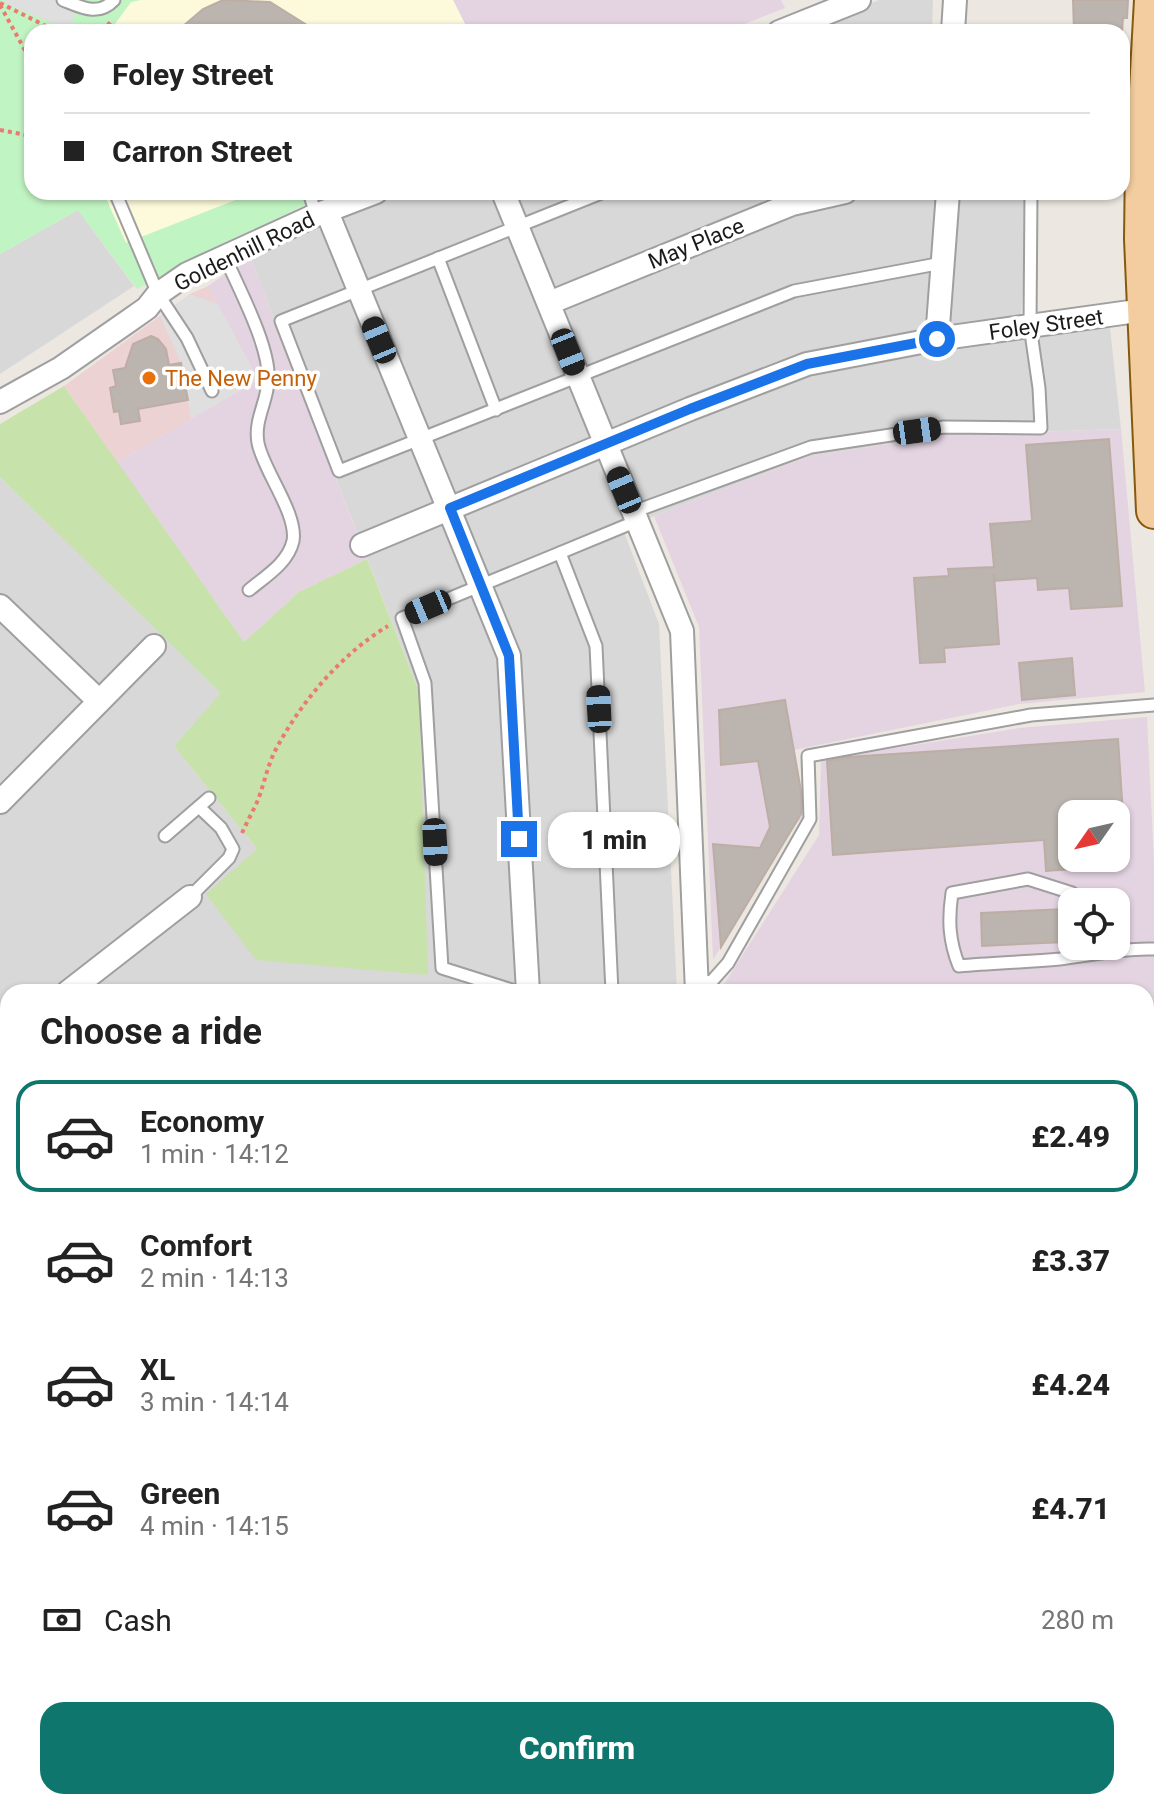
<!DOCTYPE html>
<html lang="en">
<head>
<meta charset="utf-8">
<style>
  body { margin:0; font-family:Roboto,sans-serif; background:#f2f2f2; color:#222; height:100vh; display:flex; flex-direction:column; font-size:30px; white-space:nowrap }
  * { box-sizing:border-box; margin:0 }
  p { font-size:26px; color:#767676 }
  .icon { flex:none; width:44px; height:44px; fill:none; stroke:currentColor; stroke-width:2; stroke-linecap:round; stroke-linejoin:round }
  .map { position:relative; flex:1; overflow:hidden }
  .details { position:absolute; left:0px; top:984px; width:1154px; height:826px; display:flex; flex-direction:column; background:#fff; border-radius:24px 24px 0 0; box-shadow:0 2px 6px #0004 }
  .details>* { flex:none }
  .top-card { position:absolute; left:24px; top:24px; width:1106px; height:176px; border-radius:24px; box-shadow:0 2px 6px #0004; display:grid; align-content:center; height:176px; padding:0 40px; background:#fff }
  .needle { width:52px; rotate:236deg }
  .controls { position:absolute; left:1058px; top:800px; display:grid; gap:16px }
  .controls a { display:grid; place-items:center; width:72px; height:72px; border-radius:16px; background:#fff; box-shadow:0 2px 6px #0004; font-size:40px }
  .end { position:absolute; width:36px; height:36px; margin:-18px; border:10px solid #1a73e8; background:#fff; box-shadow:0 0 0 4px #fff }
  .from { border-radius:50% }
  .bubble { position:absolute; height:56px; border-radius:24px; background:#fff; box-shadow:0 2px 6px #0004; font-size:26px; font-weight:800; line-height:56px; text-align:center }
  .car { position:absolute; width:24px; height:48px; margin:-24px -12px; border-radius:10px; box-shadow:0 0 6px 2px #0007; background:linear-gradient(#222 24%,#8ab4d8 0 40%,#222 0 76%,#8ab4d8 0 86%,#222 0) }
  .top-card b { display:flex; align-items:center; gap:28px; height:76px; font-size:30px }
  .top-card b+b { border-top:2px solid #e0e0e0 }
  .top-card i { width:20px; height:20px; background:#222 }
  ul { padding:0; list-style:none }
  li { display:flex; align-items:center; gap:24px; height:112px; margin:0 16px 12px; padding:0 24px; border:4px solid transparent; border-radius:24px }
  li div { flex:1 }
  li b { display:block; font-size:30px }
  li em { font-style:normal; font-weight:800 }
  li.on { border-color:#0f766e }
  li>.icon { width:72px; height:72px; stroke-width:1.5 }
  h2 { padding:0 40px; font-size:36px; line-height:96px }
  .pay { display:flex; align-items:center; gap:20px; height:88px; padding:0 40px; font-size:30px }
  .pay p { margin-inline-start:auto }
  .action { display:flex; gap:16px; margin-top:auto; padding:16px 40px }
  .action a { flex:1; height:92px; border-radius:24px; background:#0f766e; color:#fff; font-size:32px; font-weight:800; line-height:92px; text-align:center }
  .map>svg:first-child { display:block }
  .residential { fill:#d9d8d8 }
  .commercial { fill:#ecd2d2 }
  .industrial { fill:#e4d4e2; fill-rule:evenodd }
  .education { fill:#fcfadb }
  .construction { fill:#bfbfae }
  .grass { fill:#c8e2ab }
  .forest { fill:#a9c89a }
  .park { fill:#c1f4c3 }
  .parking { fill:#dfdfdf }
  .building { fill:#bcb4af; stroke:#bcaea5; stroke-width:2 }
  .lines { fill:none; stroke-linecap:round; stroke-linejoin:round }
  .service-casing { stroke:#9f9f9f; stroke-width:15 }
  .minor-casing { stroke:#9f9f9f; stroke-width:26 }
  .primary-casing { stroke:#86590d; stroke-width:38 }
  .path { stroke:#ed7972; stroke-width:4; stroke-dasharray:4 4; stroke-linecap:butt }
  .service { stroke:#fff; stroke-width:11 }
  .minor { stroke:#fff; stroke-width:22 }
  .primary { stroke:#f3cc9f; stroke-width:34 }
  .route { stroke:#1a73e8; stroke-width:10 }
  .food-dot { fill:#e8710a; stroke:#fff; stroke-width:3 }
  .labels { text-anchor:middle; stroke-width:7; stroke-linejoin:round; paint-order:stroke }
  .street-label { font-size:22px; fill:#1b1b1b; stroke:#fff }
  .food-label { font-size:22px; fill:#c56008; stroke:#fff; text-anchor:start }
</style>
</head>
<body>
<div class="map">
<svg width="1154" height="1809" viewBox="0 0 1154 1809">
  <rect width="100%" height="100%" fill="#ece8e1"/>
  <g class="residential">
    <polygon points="879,0 933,0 932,32 800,32"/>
    <polygon points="407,192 1031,192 1021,315 1025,337 1110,328 1121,429 942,435 808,457 654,516 624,532 659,624 677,992 8,992 8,1421 0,1405 0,477 222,693 174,746 257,849 427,975 419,692 250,257"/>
    <polygon points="78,210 134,286 0,374 0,254"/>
    <polygon points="1154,1120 1154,1281 1146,1281 1146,1121"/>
    <rect x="1146" y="1352" width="8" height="54"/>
  </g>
  <g class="commercial">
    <polygon points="208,286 258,380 117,462 64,386 190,294"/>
    <polygon points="1146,1406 1154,1406 1152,1475 1146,1480"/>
  </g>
  <g class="industrial">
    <polygon points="453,0 781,0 785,8 724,32 469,32"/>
    <polygon points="250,257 367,559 299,592 244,642 117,462 258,380 208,286"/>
    <polygon points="1121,429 1145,692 1019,704 794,750 804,816 794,826 713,960 699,627 654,516 808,457 942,435"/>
    <path d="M1147 717 1154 862V1093H1146V992H719L819 835 821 760 1019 728ZM1072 814H1116V858H1072ZM1072 902H1116V946H1072Z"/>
    <polygon points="300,1802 808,1802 808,1809 292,1809"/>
    <polygon points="921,1802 1090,1802 1091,1809 925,1809"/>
  </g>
  <g class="education">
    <polygon points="140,0 453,0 469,32 109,32 131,2"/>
    <polygon points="103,192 256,192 126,243"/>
  </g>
  <polygon class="construction" points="1146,1761 1154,1762 1154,1809 1091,1809 1090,1802 1146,1802"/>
  <g class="grass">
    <polygon points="64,386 244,642 299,592 367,559 419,692 428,975 256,960 206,894 257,849 174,746 221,693 0,477 0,424"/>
    <polygon points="808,1802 921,1802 925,1809 808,1809"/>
  </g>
  <polygon class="forest" points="71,1802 272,1802 264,1809 72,1809"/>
  <g class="park">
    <polygon points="0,0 140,0 131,2 109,32 32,32 32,192 103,192 126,243 256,192 333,192 209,250 137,289 78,210 0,254"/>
    <polygon points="0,1405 8,1421 8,1802 176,1802 181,1809 0,1809"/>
  </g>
  <g class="parking">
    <polygon points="5,0 80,0 69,30 4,3"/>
    <polygon points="190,294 218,304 258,380 191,419 181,363 160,316"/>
  </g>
  <g class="building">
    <polygon points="223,0 270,2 318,32 176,32 203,9"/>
    <polygon points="1073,0 1128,0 1127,18 1123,18 1122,32 1074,32"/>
    <polygon points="151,336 158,339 166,349 169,365 181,363 188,400 138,409 140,421 121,424 119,411 114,412 110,388 116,386 113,370 125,368 133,344"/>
    <polygon points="1109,439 1122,606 1071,609 1069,588 1038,590 1037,578 994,581 994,574 999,644 944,648 945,662 920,663 914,578 949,576 948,569 994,567 990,524 1032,521 1026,445"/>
    <polygon points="1072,658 1075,695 1022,700 1019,663"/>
    <polygon points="785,700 801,791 801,814 721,947 713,844 760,848 770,827 758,761 721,765 719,710"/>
    <polygon points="1118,739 1123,814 1072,814 1072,869 1046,871 1044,840 833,855 827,761 848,757"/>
    <polygon points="1064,909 1065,942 982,946 981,913"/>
  </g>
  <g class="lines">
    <defs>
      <g id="service">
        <path d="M63 0C81 7 98 17 114 0"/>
        <polyline points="115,192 158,294 187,338 212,391"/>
        <polyline points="309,192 316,215"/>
        <polyline points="604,192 281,321 339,471 794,291 942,263"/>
        <path d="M225 257C239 289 272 350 268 383 266 404 254 421 258 443 263 470 298 514 293 541 288 563 266 576 249 590"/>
        <polyline points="438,258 496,410"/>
        <polyline points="633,512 811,447 944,427 1041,428 1039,388 1030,326 1031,192"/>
        <polyline points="560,553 596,646 612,992"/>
        <polyline points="165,836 209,798"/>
        <polyline points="190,897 229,858 233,849 221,828 199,807"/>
        <path d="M1075 902 1072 893 1028 879 952 893C948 920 949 941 959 966 993 963 1027 962 1060 959 1092 955 1122 948 1154 949"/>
        <polyline points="697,984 712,981 728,963 810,819 808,756 1031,715 1154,705"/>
        <polyline points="518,992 442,968 425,683 402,618 637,521"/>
        <polyline points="1059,1802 1060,1809"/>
        <polyline points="1004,1809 1015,1802"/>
      </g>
      <g id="minor">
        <polyline points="779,32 859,0"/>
        <polyline points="953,32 955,0"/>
        <polyline points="503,192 682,631 697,992"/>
        <polyline points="327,212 509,656 528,992"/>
        <polyline points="549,303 792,204 845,192"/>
        <polyline points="937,339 948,192"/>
        <polyline points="0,402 61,368 130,320 147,308 158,294 187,274 316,215 376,192"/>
        <polyline points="362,545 690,409 807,364 937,339 1144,310"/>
        <polyline points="0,606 99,701"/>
        <polyline points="0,802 154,646"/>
        <polyline points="68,992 190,897"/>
        <polyline points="0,1045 8,1039"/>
        <polyline points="1146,1109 1154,1109"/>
        <polyline points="0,1188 8,1199"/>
        <polyline points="1146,1300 1154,1300"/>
        <polyline points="1146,1502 1154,1502"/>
        <polyline points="1146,1637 1154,1637"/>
        <polyline points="1146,1755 1154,1754"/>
      </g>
      <polyline id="primary" points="1152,0 1143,162 1142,239 1154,511"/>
    </defs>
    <use href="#service" class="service-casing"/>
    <use href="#minor" class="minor-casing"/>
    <use href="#primary" class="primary-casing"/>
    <g class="path">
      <polyline points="0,3 58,32"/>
      <polyline points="0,5 32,63"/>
      <polyline points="103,32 111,21"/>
      <polyline points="0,130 32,136"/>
      <path d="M242 833C247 822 253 811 258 800 264 784 267 768 274 753 299 704 341 654 388 626"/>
      <polyline points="274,1809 283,1802"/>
    </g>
    <use href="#service" class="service"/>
    <use href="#minor" class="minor"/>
    <use href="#primary" class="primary"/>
  </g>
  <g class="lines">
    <polyline class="route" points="519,839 509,656 450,508 690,409 807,364 937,339"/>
  </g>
  <circle class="food-dot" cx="149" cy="378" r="8"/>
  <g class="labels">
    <g class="street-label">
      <text transform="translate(696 243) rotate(-22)" y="8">May Place</text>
      <text transform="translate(244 251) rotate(-26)" y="8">Goldenhill Road</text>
      <text transform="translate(1046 324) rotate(-8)" y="8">Foley Street</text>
    </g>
    <g class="food-label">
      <text x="165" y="386">The New Penny</text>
    </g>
  </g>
</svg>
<div class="controls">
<a><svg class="needle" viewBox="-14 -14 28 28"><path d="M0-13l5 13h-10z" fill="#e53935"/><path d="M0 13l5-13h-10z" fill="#767676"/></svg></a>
<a><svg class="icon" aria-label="locate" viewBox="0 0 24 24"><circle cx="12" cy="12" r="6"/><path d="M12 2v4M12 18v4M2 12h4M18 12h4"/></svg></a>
</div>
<i class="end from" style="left:937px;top:339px"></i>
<i class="end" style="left:519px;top:839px"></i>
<div class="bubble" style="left:548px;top:812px;width:132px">1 min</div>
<i class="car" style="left:379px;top:340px;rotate:337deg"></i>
<i class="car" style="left:568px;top:352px;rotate:158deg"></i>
<i class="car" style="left:917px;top:431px;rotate:82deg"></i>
<i class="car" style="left:624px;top:490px;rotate:337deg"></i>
<i class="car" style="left:428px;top:607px;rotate:247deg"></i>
<i class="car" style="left:599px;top:709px;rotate:357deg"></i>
<i class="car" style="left:435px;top:842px;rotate:177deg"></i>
<div class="top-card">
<b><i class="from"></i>Foley Street</b>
<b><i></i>Carron Street</b>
</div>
<section class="details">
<h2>Choose a ride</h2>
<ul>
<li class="on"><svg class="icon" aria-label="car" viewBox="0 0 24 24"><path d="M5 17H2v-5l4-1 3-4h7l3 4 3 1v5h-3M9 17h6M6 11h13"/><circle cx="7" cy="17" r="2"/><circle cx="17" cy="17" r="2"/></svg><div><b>Economy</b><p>1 min · 14:12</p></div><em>£2.49</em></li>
<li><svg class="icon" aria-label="car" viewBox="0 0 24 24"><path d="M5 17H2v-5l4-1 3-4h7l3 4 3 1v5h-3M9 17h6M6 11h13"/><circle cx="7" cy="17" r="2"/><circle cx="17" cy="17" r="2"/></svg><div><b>Comfort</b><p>2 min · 14:13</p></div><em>£3.37</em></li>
<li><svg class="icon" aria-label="car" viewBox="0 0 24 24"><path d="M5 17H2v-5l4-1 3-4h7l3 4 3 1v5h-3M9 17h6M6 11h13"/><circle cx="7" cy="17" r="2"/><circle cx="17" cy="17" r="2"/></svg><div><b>XL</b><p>3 min · 14:14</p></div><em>£4.24</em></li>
<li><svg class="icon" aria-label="car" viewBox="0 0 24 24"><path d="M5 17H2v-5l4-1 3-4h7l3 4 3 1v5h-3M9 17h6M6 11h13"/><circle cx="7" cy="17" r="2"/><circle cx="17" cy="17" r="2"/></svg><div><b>Green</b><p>4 min · 14:15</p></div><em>£4.71</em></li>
</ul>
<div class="pay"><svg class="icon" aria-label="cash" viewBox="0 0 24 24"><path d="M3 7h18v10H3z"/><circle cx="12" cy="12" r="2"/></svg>Cash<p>280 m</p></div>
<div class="action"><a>Confirm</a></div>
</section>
</div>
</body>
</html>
